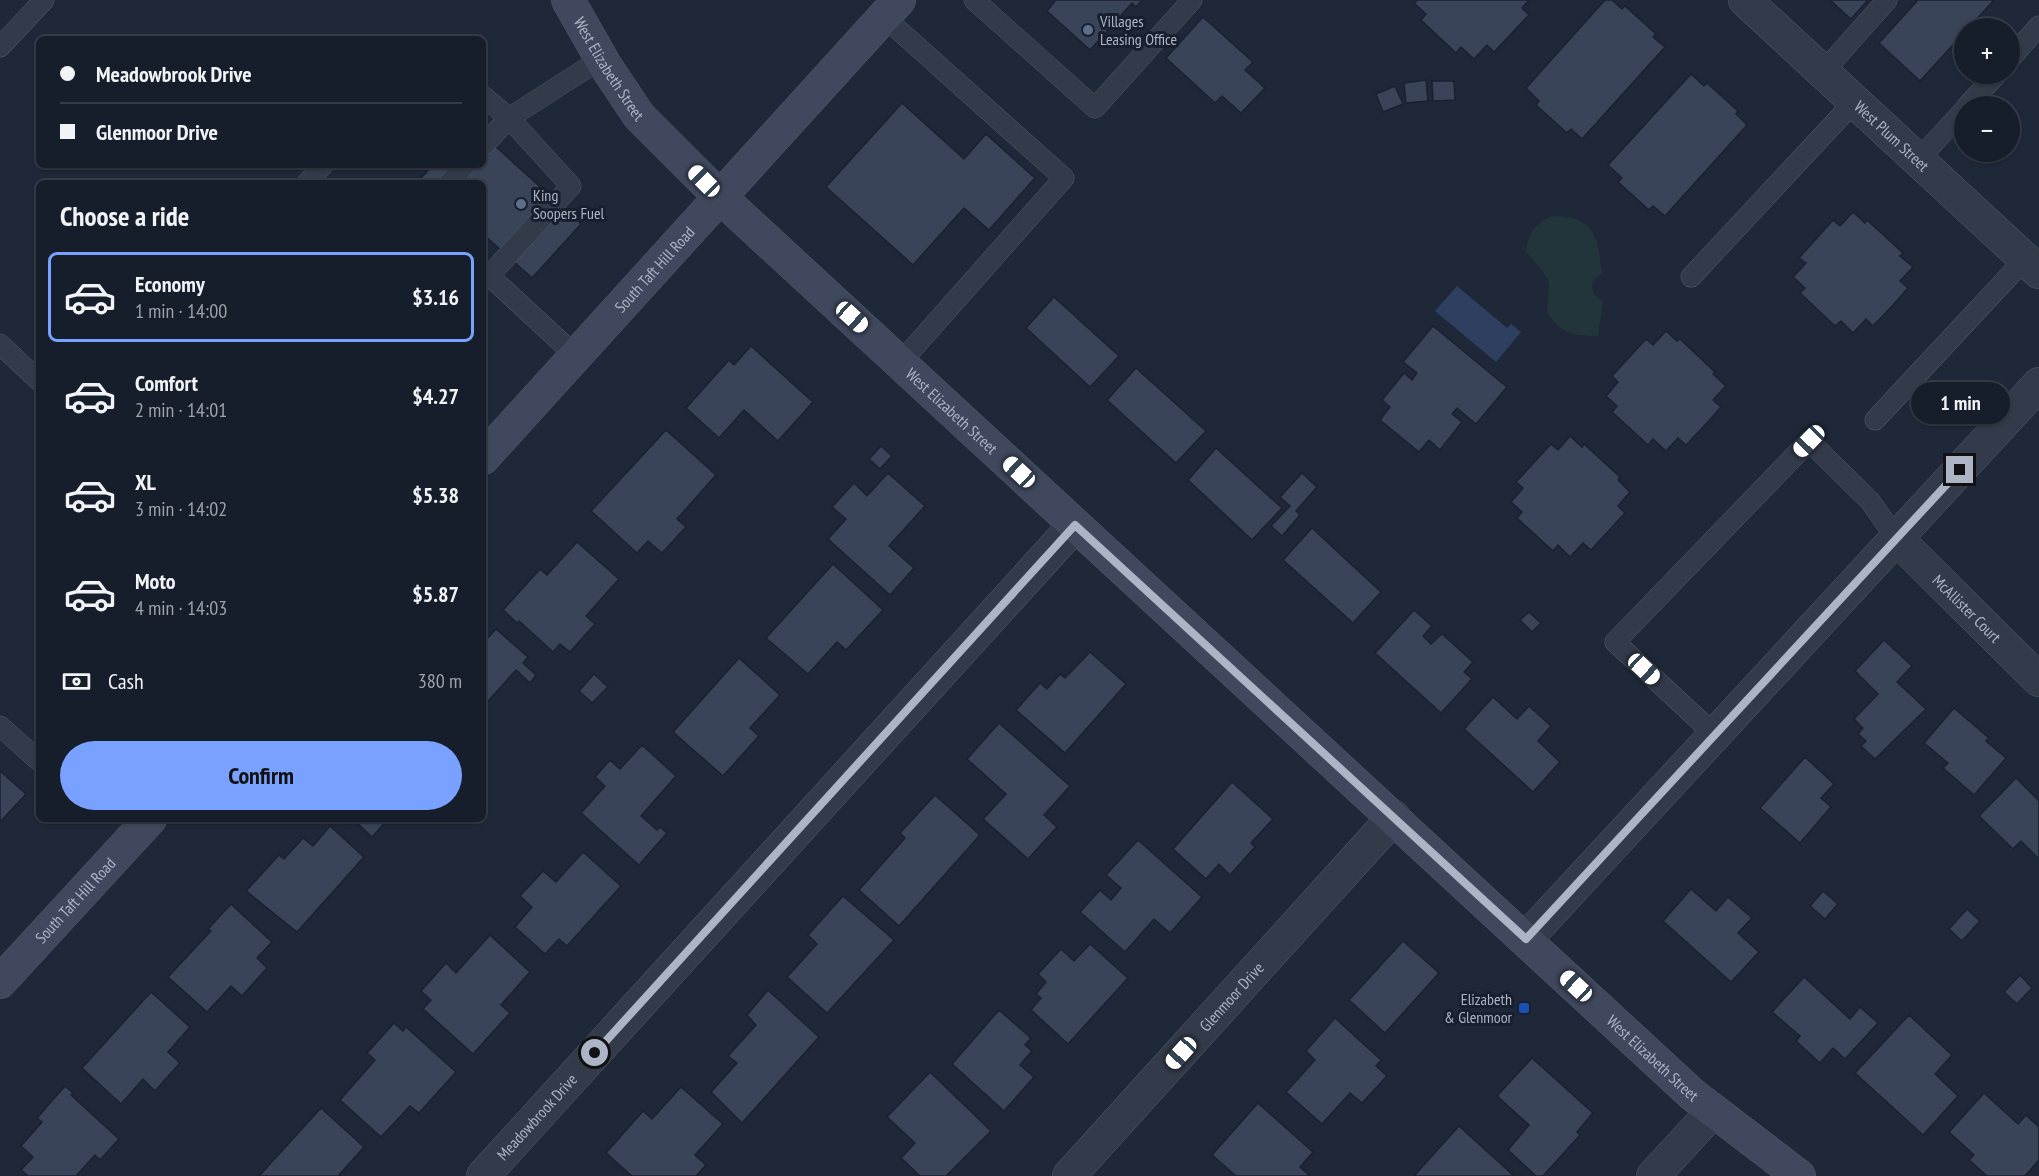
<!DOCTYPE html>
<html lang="en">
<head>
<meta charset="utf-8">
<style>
  body { margin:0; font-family:"PT Sans Narrow",sans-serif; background:#202733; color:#f1f3f6; height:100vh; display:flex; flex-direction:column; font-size:22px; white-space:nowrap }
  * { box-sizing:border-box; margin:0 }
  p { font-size:20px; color:#9ea2a9 }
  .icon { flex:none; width:33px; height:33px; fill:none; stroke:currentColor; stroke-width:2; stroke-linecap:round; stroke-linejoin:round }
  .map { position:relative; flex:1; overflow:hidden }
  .details { position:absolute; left:36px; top:180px; width:450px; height:642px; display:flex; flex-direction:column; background:#171e2b; border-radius:9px; box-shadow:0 2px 4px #0004,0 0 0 2px #363c47 }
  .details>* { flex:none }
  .hud { position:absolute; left:36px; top:36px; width:450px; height:132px; border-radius:9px; box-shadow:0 2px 4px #0004,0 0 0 2px #363c47; display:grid; align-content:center; height:132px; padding:0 24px; background:#171e2b }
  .buttons { position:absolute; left:1954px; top:18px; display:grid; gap:12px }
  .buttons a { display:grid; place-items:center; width:66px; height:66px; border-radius:50%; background:#171e2b; box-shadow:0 2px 4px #0004,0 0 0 2px #363c47; font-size:30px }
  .end { position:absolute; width:27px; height:27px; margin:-14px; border:8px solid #adb4c6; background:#111; box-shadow:0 0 0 3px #111 }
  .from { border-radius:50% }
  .bubble { position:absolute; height:42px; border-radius:21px; background:#171e2b; box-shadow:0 2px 4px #0004,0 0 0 2px #363c47; font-size:20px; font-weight:600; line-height:42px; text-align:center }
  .car { position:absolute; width:18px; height:36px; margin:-18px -9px; border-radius:8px; box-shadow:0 0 4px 2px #0007; background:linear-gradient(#fff 24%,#345 0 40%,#fff 0 76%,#345 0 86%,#fff 0) }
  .hud b { display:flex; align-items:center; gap:21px; height:57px; font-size:22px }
  .hud b+b { border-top:2px solid #363c47 }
  .hud i { width:15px; height:15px; background:#f1f3f6 }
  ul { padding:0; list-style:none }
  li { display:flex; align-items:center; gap:18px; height:90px; margin:0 12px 9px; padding:0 12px; border:3px solid transparent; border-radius:9px }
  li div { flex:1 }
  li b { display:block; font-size:22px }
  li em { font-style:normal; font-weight:600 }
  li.selected { border-color:#79a1ff }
  li>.icon { width:54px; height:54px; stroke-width:1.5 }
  h2 { padding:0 24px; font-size:27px; line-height:72px }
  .pay { display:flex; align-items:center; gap:15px; height:66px; padding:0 24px; font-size:22px }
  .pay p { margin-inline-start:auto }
  .action { display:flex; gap:12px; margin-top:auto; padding:12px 24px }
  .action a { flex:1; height:69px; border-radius:36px; background:#79a1ff; color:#111; font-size:24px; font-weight:600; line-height:69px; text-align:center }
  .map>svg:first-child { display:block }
  .green { fill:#21353a }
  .water { fill:#2f3f60 }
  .building { fill:#3a4459; stroke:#1a2130; stroke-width:1.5 }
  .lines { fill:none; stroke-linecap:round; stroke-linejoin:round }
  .lane-casing { stroke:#505767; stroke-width:21 }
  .street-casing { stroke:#505767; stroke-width:34 }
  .secondary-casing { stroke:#505767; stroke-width:34 }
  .lane { stroke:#333a49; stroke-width:20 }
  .street { stroke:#333a49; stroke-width:33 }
  .secondary { stroke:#40485d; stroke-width:33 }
  .route { stroke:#adb4c6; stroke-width:8 }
  .service-dot { fill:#5c6f8a; stroke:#181f2e; stroke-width:2 }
  .transit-dot { fill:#1a4fb4; stroke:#181f2e; stroke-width:2 }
  .labels { text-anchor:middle; stroke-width:6; stroke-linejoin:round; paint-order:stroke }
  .poi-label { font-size:16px; fill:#adb4c6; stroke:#181f2e; text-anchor:start }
  .street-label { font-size:16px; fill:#adb4c6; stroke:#181f2e }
</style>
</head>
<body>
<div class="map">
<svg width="2039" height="1176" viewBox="0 0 2039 1176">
  <rect width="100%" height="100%" fill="#1f2839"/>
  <path class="green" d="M1552 216C1596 216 1597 236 1602 274L1596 277 1592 285 1593 293 1603 302 1598 336C1575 337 1559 333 1547 312L1549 283 1543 271 1526 252C1528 235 1535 223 1552 216Z"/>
  <polygon class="water" points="1457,286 1507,328 1511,324 1521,332 1496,362 1435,311"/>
  <g class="building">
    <polygon points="1056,0 1142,0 1136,7 1132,3 1090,50 1047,11"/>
    <polygon points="1417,0 1529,0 1522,8 1529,15 1494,52 1487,45 1474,59 1461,47 1456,53 1421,20 1426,14 1414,3"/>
    <polygon points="1605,0 1612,0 1622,9 1625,6 1656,34 1653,37 1665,47 1582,139 1571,129 1567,133 1536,105 1539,101 1526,88"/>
    <polygon points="1830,0 1868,0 1851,19"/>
    <polygon points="1918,0 1994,0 1920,81 1879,43"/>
    <polygon points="1203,17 1253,62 1245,70 1265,88 1241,113 1222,96 1215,103 1166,58"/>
    <polygon points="1691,74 1704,86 1707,83 1738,111 1736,114 1747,125 1665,216 1653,206 1649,210 1618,182 1622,178 1608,165"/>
    <polygon points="1426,80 1428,101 1406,103 1404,83"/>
    <polygon points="1432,81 1454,81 1455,100 1433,101"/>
    <polygon points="1395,86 1403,104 1383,112 1376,94"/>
    <polygon points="902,103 964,159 986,134 1035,178 989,230 964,208 913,265 826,187"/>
    <polygon points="483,135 581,224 532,278 483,234 483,183 427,183 421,178 433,165 483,165"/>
    <polygon points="1853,212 1865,223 1867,220 1903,253 1900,256 1913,267 1900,281 1908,288 1893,305 1873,326 1866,319 1853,333 1841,321 1835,326 1800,293 1805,288 1793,277 1806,263 1799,258 1833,220 1840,226"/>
    <polygon points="1054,297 1119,356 1090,387 1026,328"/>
    <polygon points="1433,326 1507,387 1476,424 1457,408 1452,414 1462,422 1440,450 1429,440 1419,452 1380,420 1390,407 1382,400 1404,373 1412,380 1417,373 1403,362"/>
    <polygon points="1666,331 1677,341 1680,339 1715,372 1713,374 1726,386 1713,400 1721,407 1706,424 1686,445 1678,438 1666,451 1653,439 1648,445 1612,412 1617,406 1606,396 1618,382 1612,376 1646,339 1653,345"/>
    <polygon points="751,346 813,402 778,441 744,410 719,438 686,408 729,360 734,365"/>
    <polygon points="1136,368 1206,431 1176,463 1107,400"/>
    <polygon points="666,430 716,475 677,519 686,527 662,553 648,541 637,553 591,511"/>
    <polygon points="1570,436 1582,447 1584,444 1620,477 1618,480 1630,492 1618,506 1625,513 1591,550 1583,543 1570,557 1558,545 1553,551 1517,518 1522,512 1511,502 1523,488 1516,482 1551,444 1558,450"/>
    <polygon points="881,446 892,456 880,469 869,459"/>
    <polygon points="1216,448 1282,508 1252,540 1188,480"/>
    <polygon points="888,473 925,506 889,546 914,568 890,595 828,539 846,519 832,507 854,483 867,496"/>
    <polygon points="1302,473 1317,487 1296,511 1300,515 1282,536 1271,526 1290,506 1280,497"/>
    <polygon points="1312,528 1381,592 1353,623 1283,560"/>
    <polygon points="577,542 619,579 586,616 595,624 570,652 560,644 553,652 519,621 517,623 503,610 540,569 547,575"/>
    <polygon points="833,564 883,610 846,650 837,642 808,674 766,638"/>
    <polygon points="1414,610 1432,626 1423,636 1431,644 1442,634 1473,662 1464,672 1472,679 1441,713 1375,653"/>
    <polygon points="1529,612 1541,623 1532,632 1520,620"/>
    <polygon points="496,629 528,657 523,663 536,675 530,683 516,670 483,707 483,643"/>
    <polygon points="1884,640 1912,666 1897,682 1926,709 1875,759 1861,746 1866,741 1858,734 1863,728 1854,719 1878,694 1855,671"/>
    <polygon points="1090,652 1126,684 1065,753 1016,710 1040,683 1047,689 1060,674 1065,678"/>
    <polygon points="739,658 780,695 750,728 759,736 723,776 673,732"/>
    <polygon points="594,674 608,687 592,703 579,691"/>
    <polygon points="1493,697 1517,719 1529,706 1551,726 1538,741 1560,762 1533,792 1464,729"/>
    <polygon points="1954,708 1989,738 1986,741 2006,758 1974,795 1943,768 1948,763 1924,743"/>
    <polygon points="999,723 1070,786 1044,815 1057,827 1028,859 983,819 1006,794 967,759"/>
    <polygon points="642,745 676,776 641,816 657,830 660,827 667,833 639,865 581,813 605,786 595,777 610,760 620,769"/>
    <polygon points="1805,757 1834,784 1821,798 1831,807 1800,843 1760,808"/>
    <polygon points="0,771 26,794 0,822"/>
    <polygon points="2016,778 2039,801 2039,859 2021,841 2013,849 1979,816"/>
    <polygon points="1232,782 1273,819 1251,843 1255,847 1230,875 1219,864 1206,879 1173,849"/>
    <polygon points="935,795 980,835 899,926 859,890 905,838 900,833"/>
    <polygon points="353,819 388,819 372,837"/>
    <polygon points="330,826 364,857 297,932 246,891 279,855 284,859 303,838 313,846"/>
    <polygon points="1138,840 1202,897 1170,933 1154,919 1125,952 1080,912 1100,890 1111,900 1121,888 1106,875"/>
    <polygon points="583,852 621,886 567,946 559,939 545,954 515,927 532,907 520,896 543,871 556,882"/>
    <polygon points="1691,889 1716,911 1728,897 1752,918 1738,933 1759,952 1731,982 1663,921"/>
    <polygon points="1823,891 1838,904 1825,919 1810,906"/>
    <polygon points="843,896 894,940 827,1013 787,977 817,944 808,935"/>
    <polygon points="231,904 272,942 257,958 267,968 242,996 231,986 207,1012 168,977 211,931 208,929"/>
    <polygon points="1967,909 1980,921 1962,941 1949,929"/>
    <polygon points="490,935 530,972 501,1005 510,1013 473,1054 423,1009 431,1000 421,991 446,963 456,973"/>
    <polygon points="1403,941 1439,973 1385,1033 1349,1000"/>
    <polygon points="1090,944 1128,978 1068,1044 1031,1010 1041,998 1036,994 1046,982 1038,974 1061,949 1074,961"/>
    <polygon points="2020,975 2032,988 2017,1004 2004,992"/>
    <polygon points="1804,977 1850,1019 1860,1007 1878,1023 1845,1059 1833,1048 1820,1063 1796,1041 1800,1036 1772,1012"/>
    <polygon points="768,990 819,1037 742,1123 711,1092 737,1063 728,1056 756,1025 747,1015"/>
    <polygon points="151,992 190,1027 168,1052 180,1063 155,1091 143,1079 121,1104 82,1068"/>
    <polygon points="999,1010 1031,1038 1025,1045 1032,1051 1020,1065 1034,1077 1004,1111 952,1064"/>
    <polygon points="1909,1015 1952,1055 1935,1074 1958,1096 1923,1135 1855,1073"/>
    <polygon points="1335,1018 1381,1060 1376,1066 1387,1076 1362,1103 1350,1093 1322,1124 1286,1092 1315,1060 1306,1051"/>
    <polygon points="394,1023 403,1031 406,1027 456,1072 419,1113 410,1106 381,1137 340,1100 375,1060 367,1053"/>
    <polygon points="1532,1058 1593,1113 1577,1132 1580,1135 1543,1176 1536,1176 1508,1150 1529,1125 1497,1096"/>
    <polygon points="930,1072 991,1131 946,1176 920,1176 901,1158 915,1143 887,1117"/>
    <polygon points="65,1086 73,1093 71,1095 119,1139 100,1160 95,1155 76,1176 28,1176 21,1170 33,1157 21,1146 42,1122 37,1118"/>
    <polygon points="681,1087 723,1124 695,1155 706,1165 696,1176 632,1176 606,1153 643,1111 652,1119"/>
    <polygon points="1984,1093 2018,1124 2026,1115 2039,1127 2039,1160 2025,1176 1987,1176 1969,1160 1974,1155 1949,1132"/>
    <polygon points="1258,1103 1313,1152 1300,1167 1310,1176 1236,1176 1212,1155"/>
    <polygon points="321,1108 364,1147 338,1176 259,1176"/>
    <polygon points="1459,1126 1514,1176 1414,1176"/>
  </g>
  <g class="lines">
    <defs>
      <g id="lane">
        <polyline points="974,0 1095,108 1192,0"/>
        <polyline points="884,17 1064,178 901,362"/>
        <polyline points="0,47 44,0"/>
        <polyline points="2010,59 2039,26"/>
        <polyline points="1823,72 1887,0"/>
        <polyline points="483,96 509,118 601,59"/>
        <polyline points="1967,106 1997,74"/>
        <polyline points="483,146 509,118 571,186 489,276"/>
        <polyline points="1918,160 1965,109"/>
        <polyline points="307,183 323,165"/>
        <polyline points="449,183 465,165"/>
        <polyline points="483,270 576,356"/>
        <polyline points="1691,277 1855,101"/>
        <polyline points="0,344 39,381"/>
        <polyline points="1875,420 2025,259"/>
        <polyline points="0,726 39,761"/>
        <polyline points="1714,734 1615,642 1809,441 1870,501 1896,538"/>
      </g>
      <g id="street">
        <path id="s1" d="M1745 0 2039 272"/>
        <path id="s2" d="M1896 538 2039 680"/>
        <polyline points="1526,939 2039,384"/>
        <path id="s3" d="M483 1176 1075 525"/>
        <path id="s4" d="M1069 1176 1394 817"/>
        <polyline points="1653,1176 1713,1111"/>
      </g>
      <g id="secondary">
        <path id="s5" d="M568 0 605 65 639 116 719 196 1693 1095 1799 1176"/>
        <path id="s6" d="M483 458 899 0"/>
        <path id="s7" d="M0 982 150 819"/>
      </g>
    </defs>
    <use href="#lane" class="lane-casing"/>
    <use href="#street" class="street-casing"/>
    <use href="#secondary" class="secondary-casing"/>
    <use href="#lane" class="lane"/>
    <use href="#street" class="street"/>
    <use href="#secondary" class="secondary"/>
  </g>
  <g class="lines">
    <polyline class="route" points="595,1053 1075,525 1526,939 1960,470"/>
  </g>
  <g class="service-dot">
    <circle cx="1088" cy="30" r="6"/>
    <circle cx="521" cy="204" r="6"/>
  </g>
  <rect class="transit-dot" x="1518" y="1002" width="12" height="12" rx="3"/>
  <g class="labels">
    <g class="poi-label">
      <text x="1100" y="27">Villages<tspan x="1100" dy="18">Leasing Office</tspan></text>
      <text x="533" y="201">King<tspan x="533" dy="18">Soopers Fuel</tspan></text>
      <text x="1512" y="1005" text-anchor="end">Elizabeth<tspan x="1512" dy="18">&amp; Glenmoor</tspan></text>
    </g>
    <g class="street-label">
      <text dy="6" stroke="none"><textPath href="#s5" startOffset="80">West Elizabeth Street</textPath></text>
      <text dy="6" stroke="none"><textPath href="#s1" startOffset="200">West Plum Street</textPath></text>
      <text dy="6" stroke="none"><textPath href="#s6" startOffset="255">South Taft Hill Road</textPath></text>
      <text dy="6" stroke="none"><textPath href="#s5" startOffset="566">West Elizabeth Street</textPath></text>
      <text dy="6" stroke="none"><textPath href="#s2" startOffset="100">McAllister Court</textPath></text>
      <text dy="6" stroke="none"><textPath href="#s7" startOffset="111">South Taft Hill Road</textPath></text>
      <text dy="6" stroke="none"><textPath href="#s4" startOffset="242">Glenmoor Drive</textPath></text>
      <text dy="6" stroke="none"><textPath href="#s5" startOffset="1520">West Elizabeth Street</textPath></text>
      <text dy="6" stroke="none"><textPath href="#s3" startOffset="80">Meadowbrook Drive</textPath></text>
    </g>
  </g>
</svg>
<div class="buttons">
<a>+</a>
<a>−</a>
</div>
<i class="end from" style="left:595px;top:1053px"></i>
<i class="end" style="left:1960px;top:470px"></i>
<div class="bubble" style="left:1911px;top:382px;width:99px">1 min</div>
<i class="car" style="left:704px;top:181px;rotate:315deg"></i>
<i class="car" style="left:852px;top:317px;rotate:132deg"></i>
<i class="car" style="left:1809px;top:441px;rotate:224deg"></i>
<i class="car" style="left:1019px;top:472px;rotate:313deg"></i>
<i class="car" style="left:1644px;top:669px;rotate:133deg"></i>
<i class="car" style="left:1576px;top:986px;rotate:313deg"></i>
<i class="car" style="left:1181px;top:1053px;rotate:222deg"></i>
<div class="hud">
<b><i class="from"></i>Meadowbrook Drive</b>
<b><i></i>Glenmoor Drive</b>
</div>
<section class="details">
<h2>Choose a ride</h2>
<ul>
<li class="selected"><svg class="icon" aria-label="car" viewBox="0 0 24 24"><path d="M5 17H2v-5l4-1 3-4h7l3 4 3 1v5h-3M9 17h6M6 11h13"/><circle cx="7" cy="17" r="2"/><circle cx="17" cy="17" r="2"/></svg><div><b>Economy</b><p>1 min · 14:00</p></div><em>$3.16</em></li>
<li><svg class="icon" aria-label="car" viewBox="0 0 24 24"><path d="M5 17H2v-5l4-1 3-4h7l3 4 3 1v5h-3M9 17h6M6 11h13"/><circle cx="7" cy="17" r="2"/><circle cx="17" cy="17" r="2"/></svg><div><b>Comfort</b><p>2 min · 14:01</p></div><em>$4.27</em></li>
<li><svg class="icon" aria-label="car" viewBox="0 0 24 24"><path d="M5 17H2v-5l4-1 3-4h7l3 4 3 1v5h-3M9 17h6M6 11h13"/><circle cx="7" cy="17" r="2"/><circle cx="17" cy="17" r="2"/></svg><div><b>XL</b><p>3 min · 14:02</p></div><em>$5.38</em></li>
<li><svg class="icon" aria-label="car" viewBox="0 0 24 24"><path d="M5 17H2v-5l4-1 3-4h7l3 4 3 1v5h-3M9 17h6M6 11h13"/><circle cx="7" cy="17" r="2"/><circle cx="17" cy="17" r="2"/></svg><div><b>Moto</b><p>4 min · 14:03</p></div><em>$5.87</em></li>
</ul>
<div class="pay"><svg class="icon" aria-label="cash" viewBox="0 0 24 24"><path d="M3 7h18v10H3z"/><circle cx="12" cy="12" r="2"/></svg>Cash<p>380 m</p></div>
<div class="action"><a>Confirm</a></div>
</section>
</div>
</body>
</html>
